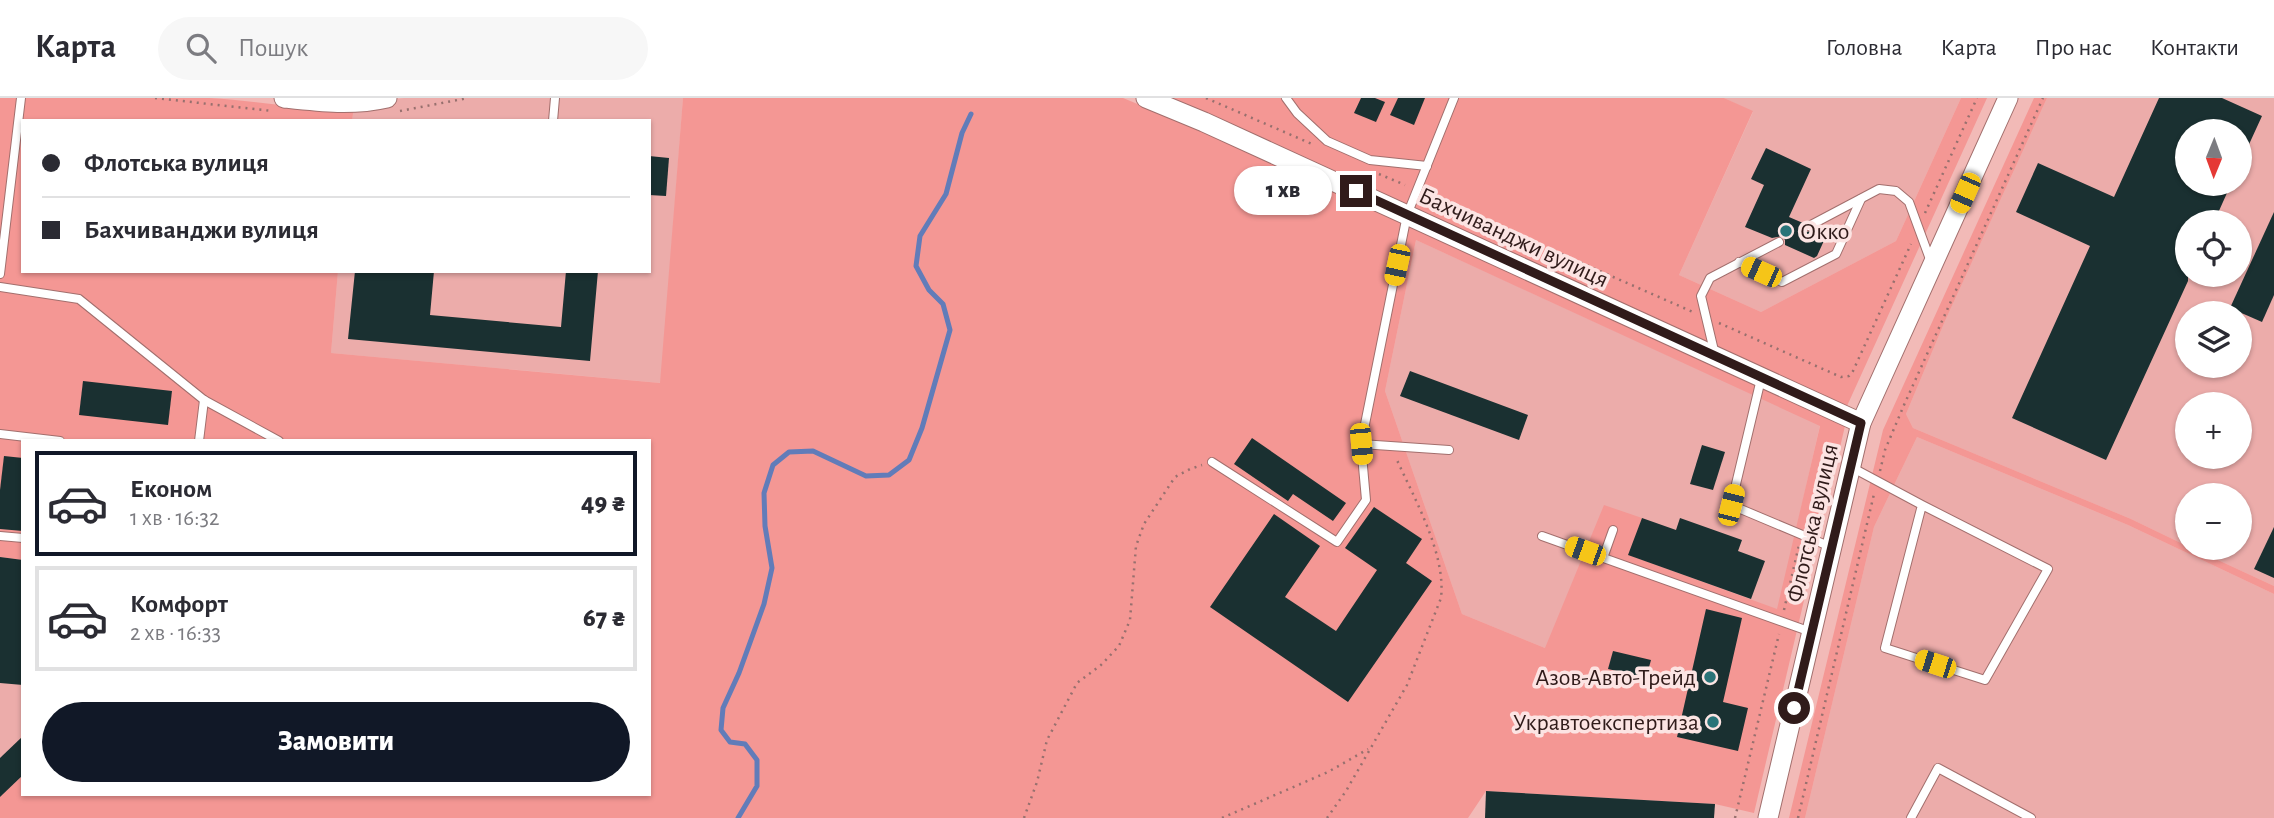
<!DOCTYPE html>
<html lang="uk">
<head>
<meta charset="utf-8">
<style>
  body { margin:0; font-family:"Alegreya Sans",sans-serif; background:#f7f7f7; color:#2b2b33; height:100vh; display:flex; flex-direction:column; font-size:26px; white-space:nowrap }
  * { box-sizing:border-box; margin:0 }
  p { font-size:23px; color:#7c7c81 }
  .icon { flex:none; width:38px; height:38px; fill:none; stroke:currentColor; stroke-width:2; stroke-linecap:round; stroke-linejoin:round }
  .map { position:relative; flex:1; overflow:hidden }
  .drawer { position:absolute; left:21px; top:341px; width:630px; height:357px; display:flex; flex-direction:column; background:#fff; border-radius:0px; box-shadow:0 2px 5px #0004 }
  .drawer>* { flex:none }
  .banner { position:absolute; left:21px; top:21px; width:630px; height:154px; border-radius:0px; box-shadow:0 2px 5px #0004; display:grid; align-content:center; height:154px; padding:0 21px; background:#fff }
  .needle { width:46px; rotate:181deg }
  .tools { position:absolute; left:2175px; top:21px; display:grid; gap:14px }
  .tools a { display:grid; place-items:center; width:77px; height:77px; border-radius:50%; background:#fff; box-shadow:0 2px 5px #0004; font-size:35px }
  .end { position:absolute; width:32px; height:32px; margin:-16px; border:9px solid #301b1a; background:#fff; box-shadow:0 0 0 4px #fff }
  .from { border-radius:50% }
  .bubble { position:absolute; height:49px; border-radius:24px; background:#fff; box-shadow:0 2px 5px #0004; font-size:23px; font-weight:800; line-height:49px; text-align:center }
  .car { position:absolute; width:21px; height:42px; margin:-21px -10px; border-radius:9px; box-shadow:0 0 5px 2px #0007; background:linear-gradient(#f5c518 24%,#345 0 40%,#f5c518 0 76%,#345 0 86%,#f5c518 0) }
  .banner b { display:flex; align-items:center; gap:24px; height:66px; font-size:26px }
  .banner b+b { border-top:2px solid #e1e1e2 }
  .banner i { width:18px; height:18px; background:#2b2b33 }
  ul { padding:12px 0 0; list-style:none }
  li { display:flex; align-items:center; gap:21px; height:105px; margin:0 14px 10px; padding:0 7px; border:4px solid #e1e1e2; border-radius:0px }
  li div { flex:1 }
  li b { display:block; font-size:26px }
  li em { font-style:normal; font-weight:800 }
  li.selected { border-color:#111827 }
  li>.icon { width:63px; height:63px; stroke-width:1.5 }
  .button { display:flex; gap:14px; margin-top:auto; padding:14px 21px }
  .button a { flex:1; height:80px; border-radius:42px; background:#111827; color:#fff; font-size:28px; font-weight:800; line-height:80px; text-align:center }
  header { display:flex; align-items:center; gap:42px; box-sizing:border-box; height:98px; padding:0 35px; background:#fff; border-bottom:2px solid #e1e1e2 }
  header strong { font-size:33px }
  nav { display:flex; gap:38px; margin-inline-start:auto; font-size:24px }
  .search { width:490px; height:63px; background:#f7f7f7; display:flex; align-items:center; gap:18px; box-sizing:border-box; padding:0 24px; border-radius:38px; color:#7c7c81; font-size:26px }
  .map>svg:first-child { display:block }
  .built { fill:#ecacaa; fill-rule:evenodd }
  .green { fill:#f49794; fill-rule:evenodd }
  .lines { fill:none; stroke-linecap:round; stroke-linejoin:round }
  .stream { stroke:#617cb9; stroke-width:5 }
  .building { fill:#1a3031 }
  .service-casing { stroke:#a26f6d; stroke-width:10 }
  .tertiary-casing { stroke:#a26f6d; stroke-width:21 }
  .path { stroke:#97706e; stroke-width:2.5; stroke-dasharray:2 5; stroke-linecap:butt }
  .service { stroke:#fff; stroke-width:8 }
  .tertiary { stroke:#fff; stroke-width:19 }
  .route { stroke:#301b1a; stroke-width:9 }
  .poi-dot { fill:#297378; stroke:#fce4e3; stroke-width:2.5 }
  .labels { text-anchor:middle; stroke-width:7; stroke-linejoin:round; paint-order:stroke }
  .poi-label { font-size:24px; fill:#301b1a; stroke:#fce4e3; text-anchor:end }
  .street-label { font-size:24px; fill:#301b1a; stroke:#fce4e3 }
</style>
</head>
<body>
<header>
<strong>Карта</strong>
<div class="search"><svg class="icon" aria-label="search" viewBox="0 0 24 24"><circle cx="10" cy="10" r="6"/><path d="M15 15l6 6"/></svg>Пошук</div>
<nav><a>Головна</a><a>Карта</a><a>Про нас</a><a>Контакти</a></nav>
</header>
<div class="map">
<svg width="2274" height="720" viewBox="0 0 2274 720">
  <rect width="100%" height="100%" fill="#f2bab7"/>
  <g class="built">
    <polygon points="404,0 683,0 661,285 331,255 338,173 649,173 649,23 352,23 354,8"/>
    <polygon points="1724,0 1961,0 1896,143 1761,214 1679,177 1753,14"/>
    <path d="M2047 0H2274V488L2192 450H2240V397H2188L2187 448 2131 421 1913 330 1906 316 1945 223ZM2188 33H2240V86H2188ZM2188 124H2240V177H2188ZM2188 215H2240V268H2188ZM2188 306H2240V359H2188Z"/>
    <polygon points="1416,142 1820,327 1778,511 1545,550 1462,516 1385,293"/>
    <polygon points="1917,339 2128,427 2274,496 2274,720 1805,720 1874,429"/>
    <polygon points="0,459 23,462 23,677 0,699"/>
  </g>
  <g class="green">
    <path d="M0 0C70 0 140 0 209 0 258 2 305 15 354 8L352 23H23V173H338L331 255 660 285 683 0H1123L1203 33 1845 328 1754 715 1715 706 1486 693 1468 720H0V699L23 677V696H649V343H23V462L0 459ZM1416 142 1820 328 1777 511 1629 457 1642 420 1604 407 1545 550 1462 516 1385 293Z"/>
    <polygon points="1170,0 1724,0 1753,13 1679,177 1761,214 1896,143 1961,0 1987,0 1847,308"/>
    <polygon points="2034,0 2047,0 1945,223 1906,316 1913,330 2131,421 2187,448 2188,450 2192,450 2274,488 2274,496 2128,427 1917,339 1874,429 1805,720 1789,720 1883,332"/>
  </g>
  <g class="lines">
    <polyline class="stream" points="738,720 757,688 757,662 745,646 730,644 721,632 723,610 739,575 764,506 772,470 765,428 764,395 773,367 789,354 813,353 866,378 889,377 909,362 922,330 950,232 943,206 929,192 916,168 920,138 946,96 962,35 971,16"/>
  </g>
  <g class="building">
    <polygon points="1361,0 1375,0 1385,4 1376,24 1354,15"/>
    <polygon points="1398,0 1425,0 1414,27 1390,17"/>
    <polygon points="2159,0 2222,0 2262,18 2240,66 2240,33 2188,33 2188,86 2231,86 2214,124 2188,124 2188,183 2106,362 2012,320 2090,148 2016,114 2038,65 2114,99"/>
    <polygon points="1766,50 1811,71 1789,119 1803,125 1803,130 1806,134 1816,132 1827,136 1817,158 1814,160 1785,147 1785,142 1782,138 1772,140 1745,129 1764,87 1751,81"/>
    <polygon points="649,58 669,60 666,98 649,97"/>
    <polygon points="2274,114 2274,197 2262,224 2230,210"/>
    <polygon points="355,173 434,173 430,217 561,229 566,173 598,173 590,263 348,241"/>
    <polygon points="1410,273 1528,317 1519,342 1400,298"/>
    <polygon points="83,283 172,293 168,327 79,317"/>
    <polygon points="1252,340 1346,405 1333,423 1293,396 1288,403 1234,366"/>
    <polygon points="1702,347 1725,354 1713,392 1690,386"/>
    <polygon points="4,358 23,360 23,433 0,431 0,392"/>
    <polygon points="1374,409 1422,441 1406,465 1432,483 1348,604 1210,509 1274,416 1320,448 1285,499 1336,533 1377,472 1345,450"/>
    <polygon points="1642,420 1676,432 1680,420 1742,442 1738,453 1765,463 1751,501 1628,457"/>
    <polygon points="2274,429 2274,480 2254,471"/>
    <polygon points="0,459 23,462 23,587 0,585"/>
    <polygon points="1706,511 1742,520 1723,604 1748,610 1738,653 1677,639"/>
    <polygon points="1613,553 1651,562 1646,580 1608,571"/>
    <polygon points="23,638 23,677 0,699 0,660"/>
    <polygon points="1486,693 1715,706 1714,720 1485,720"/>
  </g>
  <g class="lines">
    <defs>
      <g id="service">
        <polyline points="1286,0 1297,15 1327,43 1370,62 1427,68"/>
        <polyline points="553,23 555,0"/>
        <polyline points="1809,128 1879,91 1896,93 1909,104 1931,164"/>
        <polyline points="1739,164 1782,184 1836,156 1861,101"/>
        <polyline points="0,176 21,0"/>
        <polyline points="0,189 79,201 204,302 279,343"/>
        <polyline points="1715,257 1701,198 1710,180 1779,144"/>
        <polyline points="1761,281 1731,407 1831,449"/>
        <polyline points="0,336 60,343"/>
        <polyline points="199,343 204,302"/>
        <polyline points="1361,346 1449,352"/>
        <polyline points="1212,364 1337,444 1366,402 1361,346 1407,117 1454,0"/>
        <polyline points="1851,369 1922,407 2048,471 1985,582 1885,550 1922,407"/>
        <polyline points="0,438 23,440"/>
        <polyline points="1542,438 1811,534"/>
        <polyline points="1603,460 1613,432"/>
        <polyline points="1911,720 1938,670 2031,720"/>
      </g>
      <g id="tertiary">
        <path d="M284 0C320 4 352 8 387 0"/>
        <polyline points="1146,0 1204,24 1861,325"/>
        <polyline points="1768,720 1861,325 2008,0"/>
      </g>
    </defs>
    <use href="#service" class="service-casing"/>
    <use href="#tertiary" class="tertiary-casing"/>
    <g class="path">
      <polyline points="155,0 272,13"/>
      <polyline points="1206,0 1312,46"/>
      <polyline points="400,13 468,0"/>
      <polyline points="1379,76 1405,87"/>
      <polyline points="1427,97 1693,214"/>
      <polyline points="1925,115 1977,0"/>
      <polyline points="1719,225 1841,279 1849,278 1853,273 1911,146"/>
      <polyline points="1880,373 1885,352 1904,307 2043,0"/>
      <polyline points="1784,512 1799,447"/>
      <polyline points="1024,720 1037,684 1047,642 1077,585 1101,567 1119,548 1130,522 1136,448 1144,426 1175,379 1190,371 1202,367"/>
      <polyline points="1222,720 1328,674 1368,651"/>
      <path d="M1327 720 1346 693 1407 587 1441 500C1446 456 1415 402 1397 362"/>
      <polyline points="1735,720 1779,536"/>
      <polyline points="1798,720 1874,396"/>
    </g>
    <use href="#service" class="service"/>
    <use href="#tertiary" class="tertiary"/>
  </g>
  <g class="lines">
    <polyline class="route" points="1356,93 1861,325 1794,610"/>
  </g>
  <g class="poi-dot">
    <circle cx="1786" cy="133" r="7"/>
    <circle cx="1710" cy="579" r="7"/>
    <circle cx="1713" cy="624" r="7"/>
  </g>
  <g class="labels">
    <g class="poi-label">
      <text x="1800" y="141" text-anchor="start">Окко</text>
      <text x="1696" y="587">Азов-Авто-Трейд</text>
      <text x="1699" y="632">Укравтоекспертиза</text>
    </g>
    <g class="street-label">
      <text transform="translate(1514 139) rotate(25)" y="8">Бахчиванджи вулиця</text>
      <text transform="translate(1812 425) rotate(-77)" y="8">Флотська вулиця</text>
    </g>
  </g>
</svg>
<div class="tools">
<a><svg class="needle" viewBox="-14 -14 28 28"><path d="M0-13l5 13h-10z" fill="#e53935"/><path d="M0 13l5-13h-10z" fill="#7c7c81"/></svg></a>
<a><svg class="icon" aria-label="locate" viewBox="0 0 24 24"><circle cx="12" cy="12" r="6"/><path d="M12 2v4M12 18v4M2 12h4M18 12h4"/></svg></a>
<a><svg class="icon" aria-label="layers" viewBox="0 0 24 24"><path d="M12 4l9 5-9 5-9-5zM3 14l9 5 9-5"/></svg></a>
<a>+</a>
<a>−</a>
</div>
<i class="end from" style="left:1794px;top:610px"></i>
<i class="end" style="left:1356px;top:93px"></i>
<div class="bubble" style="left:1234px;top:68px;width:98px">1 хв</div>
<i class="car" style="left:1965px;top:95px;rotate:204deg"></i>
<i class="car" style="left:1397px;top:167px;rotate:192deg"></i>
<i class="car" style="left:1761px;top:174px;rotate:294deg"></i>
<i class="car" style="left:1361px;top:346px;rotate:175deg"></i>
<i class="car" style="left:1731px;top:407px;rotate:14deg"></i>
<i class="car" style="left:1585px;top:453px;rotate:290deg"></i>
<i class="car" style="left:1935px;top:566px;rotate:288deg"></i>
<div class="banner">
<b><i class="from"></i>Флотська вулиця</b>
<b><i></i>Бахчиванджи вулиця</b>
</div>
<section class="drawer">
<ul>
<li class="selected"><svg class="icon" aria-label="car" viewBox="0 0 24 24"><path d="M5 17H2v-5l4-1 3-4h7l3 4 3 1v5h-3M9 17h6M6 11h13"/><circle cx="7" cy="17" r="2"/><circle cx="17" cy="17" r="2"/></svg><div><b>Економ</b><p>1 хв · 16:32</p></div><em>49 ₴</em></li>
<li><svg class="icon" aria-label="car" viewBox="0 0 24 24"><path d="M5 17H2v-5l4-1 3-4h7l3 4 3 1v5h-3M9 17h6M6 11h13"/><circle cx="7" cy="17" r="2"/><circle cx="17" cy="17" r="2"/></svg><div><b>Комфорт</b><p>2 хв · 16:33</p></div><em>67 ₴</em></li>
</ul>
<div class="button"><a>Замовити</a></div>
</section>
</div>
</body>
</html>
